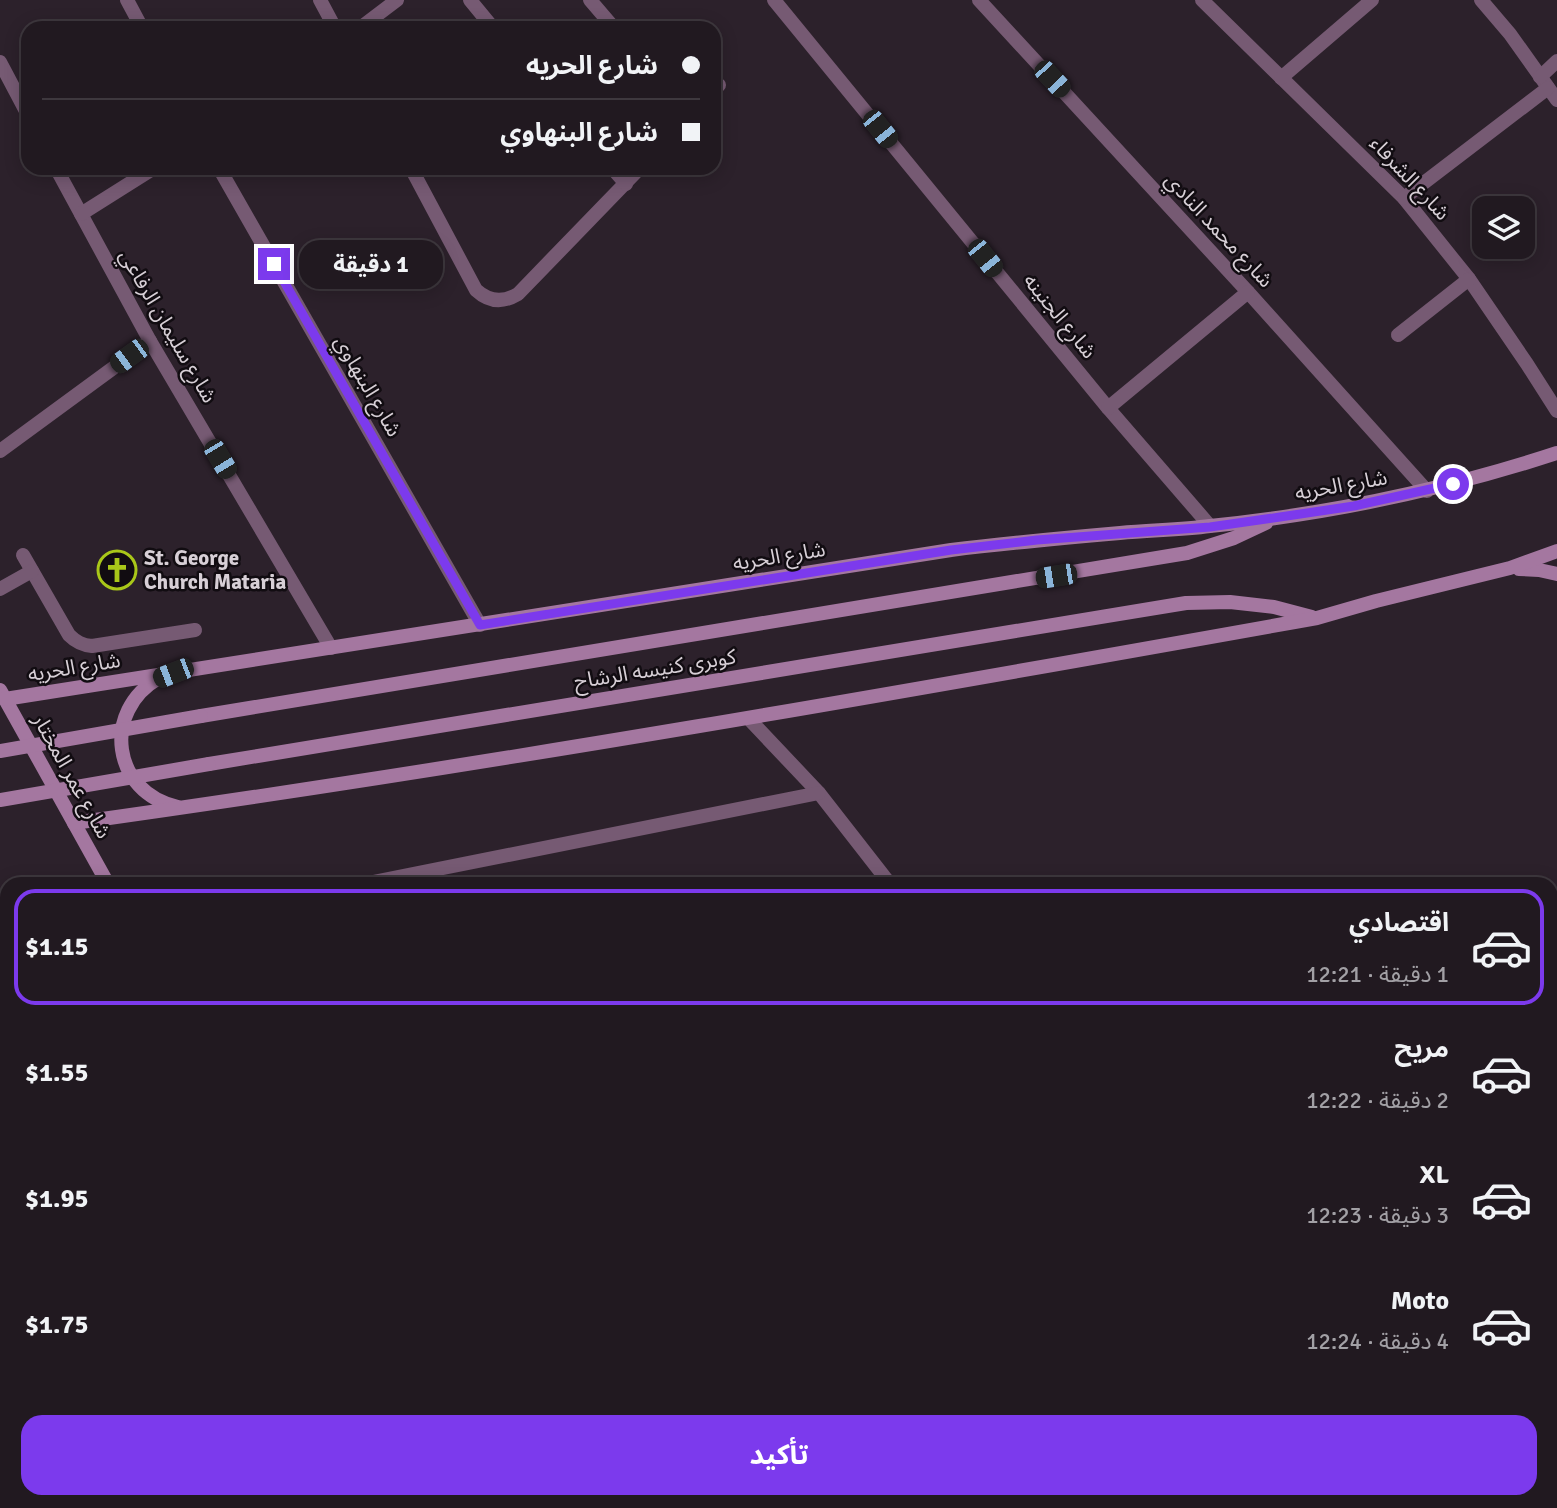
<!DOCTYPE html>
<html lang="ar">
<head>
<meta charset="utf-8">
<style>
  body { margin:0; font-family:Signika,"Noto Sans Arabic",sans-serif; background:#2d262d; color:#f1f3f6; direction:rtl; height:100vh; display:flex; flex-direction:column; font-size:26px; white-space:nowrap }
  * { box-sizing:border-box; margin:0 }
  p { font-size:23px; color:#a2a0a5 }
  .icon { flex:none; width:38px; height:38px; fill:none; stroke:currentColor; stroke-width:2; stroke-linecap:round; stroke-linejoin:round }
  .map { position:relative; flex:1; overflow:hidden; direction:ltr }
  .panel { position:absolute; left:0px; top:877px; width:1558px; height:632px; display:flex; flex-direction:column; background:#211920; border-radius:21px 21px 0 0; box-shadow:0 4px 18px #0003,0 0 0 2px #3e383e; direction:rtl }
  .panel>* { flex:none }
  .guide { position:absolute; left:21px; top:21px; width:700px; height:154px; border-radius:21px; box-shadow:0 4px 18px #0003,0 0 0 2px #3e383e; direction:rtl; display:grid; align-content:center; height:154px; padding:0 21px; background:#211920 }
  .fabs { position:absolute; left:1472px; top:196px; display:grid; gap:14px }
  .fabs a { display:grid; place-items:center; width:63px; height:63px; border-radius:14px; background:#211920; box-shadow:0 4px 18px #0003,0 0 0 2px #3e383e; font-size:35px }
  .end { position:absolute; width:32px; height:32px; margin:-16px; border:9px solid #7c3aed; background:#fff; box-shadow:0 0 0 4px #fff }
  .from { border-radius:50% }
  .bubble { position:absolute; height:49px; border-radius:21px; background:#211920; box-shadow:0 4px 18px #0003,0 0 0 2px #3e383e; font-size:23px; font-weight:700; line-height:49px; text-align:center; direction:rtl }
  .car { position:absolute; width:21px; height:42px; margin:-21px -10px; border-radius:9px; box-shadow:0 0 5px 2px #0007; background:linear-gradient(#222 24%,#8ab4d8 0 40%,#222 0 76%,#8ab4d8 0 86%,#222 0) }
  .guide b { display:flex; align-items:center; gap:24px; height:66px; font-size:26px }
  .guide b+b { border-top:2px solid #3e383e }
  .guide i { width:18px; height:18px; background:#f1f3f6 }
  ul { padding:12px 0 0; list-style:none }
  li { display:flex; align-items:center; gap:21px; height:116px; margin:0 14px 10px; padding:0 7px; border:4px solid transparent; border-radius:21px }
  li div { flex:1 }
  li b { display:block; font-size:26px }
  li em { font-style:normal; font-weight:700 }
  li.selected { border-color:#7c3aed }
  li>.icon { width:63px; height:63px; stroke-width:1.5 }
  .primary-button { display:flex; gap:14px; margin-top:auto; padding:14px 21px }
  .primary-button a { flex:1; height:80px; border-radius:21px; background:#7c3aed; color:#fff; font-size:28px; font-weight:700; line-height:80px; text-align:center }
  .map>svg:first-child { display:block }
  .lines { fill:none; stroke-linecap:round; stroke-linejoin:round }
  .lane { stroke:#765a73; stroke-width:14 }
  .street { stroke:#765a73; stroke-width:14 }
  .secondary { stroke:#a477a0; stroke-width:14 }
  .secondary-bridge { stroke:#a477a0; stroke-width:14 }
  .route { stroke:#7c3aed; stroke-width:9 }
  .labels { text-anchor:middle; stroke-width:5; stroke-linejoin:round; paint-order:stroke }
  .street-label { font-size:21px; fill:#d7cfd6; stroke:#110c11 }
  .poi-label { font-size:21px; font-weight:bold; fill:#d7cfd6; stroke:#110c11; text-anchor:start }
</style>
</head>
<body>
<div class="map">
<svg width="1557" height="1508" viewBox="0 0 1557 1508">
  <rect width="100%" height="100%" fill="#2c212b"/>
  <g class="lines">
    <g class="lane">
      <path d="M23 555 69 635C76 642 82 645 92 646L195 630"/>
      <polyline points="0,589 32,571"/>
    </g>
    <g class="street">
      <polyline points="127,0 142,28"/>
      <polyline points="320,0 335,28"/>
      <polyline points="470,0 493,28"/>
      <polyline points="590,0 614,28"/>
      <polyline points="774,0 1108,408 1210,526"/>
      <polyline points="979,0 1248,292 1427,491"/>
      <polyline points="1202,0 1404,198 1469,279 1527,364 1557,411"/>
      <polyline points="1481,0 1510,34 1557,100"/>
      <polyline points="360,28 397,0"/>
      <polyline points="0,62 28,115"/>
      <polyline points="1540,77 1557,61"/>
      <polyline points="1281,78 1372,0"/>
      <polyline points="714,90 719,85"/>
      <polyline points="56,168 150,341 331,648"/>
      <polyline points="219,168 480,625"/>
      <path d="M411 168 476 290C489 302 503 303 518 294L640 168"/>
      <polyline points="612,168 626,184"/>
      <polyline points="1404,198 1548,88"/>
      <polyline points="81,214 154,168"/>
      <polyline points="1398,335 1469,279"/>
      <polyline points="1108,408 1248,292"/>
      <polyline points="0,451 150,341"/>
      <polyline points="749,719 819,793 890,884"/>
      <polyline points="363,884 819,793"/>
      <polyline points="0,956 7,950"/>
      <polyline points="0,1035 7,1029"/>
      <polyline points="0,1261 7,1255"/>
      <polyline points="0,1444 7,1438"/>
      <polyline points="0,1462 7,1470"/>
      <polyline points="36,1502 42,1508"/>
      <polyline points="158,1508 166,1502"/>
      <polyline points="759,1508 765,1502"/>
      <polyline points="927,1508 929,1502"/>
      <polyline points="1107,1508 1113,1502"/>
    </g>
    <g class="secondary">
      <polyline points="1519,569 1539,570 1557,574"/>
      <path d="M159 678C101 711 112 793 178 807"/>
      <polyline points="0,690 108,884"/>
      <path d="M5 699 951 550C1007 543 1063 538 1120 533 1150 530 1180 530 1210 526 1328 514 1444 490 1557 453"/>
      <polyline points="201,716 1187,553 1234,538 1266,523"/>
      <polyline points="209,764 1186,603 1230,602 1274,607 1312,617"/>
      <path d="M74 823C490 765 903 692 1317 618L1376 601 1510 568 1557 551"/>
      <polyline points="0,913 7,926"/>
      <polyline points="1550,1036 1557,1026"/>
      <polyline points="1550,1173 1557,1165"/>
      <polyline points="321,1502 325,1508"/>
      <polyline points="453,1502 456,1508"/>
      <polyline points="1200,1508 1205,1502"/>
      <polyline points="1278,1508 1283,1502"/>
    </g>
    <g class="secondary-bridge">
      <polyline points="0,751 201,716"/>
      <polyline points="0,800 209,764"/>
    </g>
  </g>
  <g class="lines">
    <polyline class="route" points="274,264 480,625 951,550 1037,540 1210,527 1280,517 1354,506 1453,484"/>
  </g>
  <defs>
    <symbol id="church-ring" viewBox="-11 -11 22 22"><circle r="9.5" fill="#110c11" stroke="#a9c719" stroke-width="1.5"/><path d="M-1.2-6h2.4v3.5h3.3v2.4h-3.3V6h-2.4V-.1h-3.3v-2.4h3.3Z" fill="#a9c719"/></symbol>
  </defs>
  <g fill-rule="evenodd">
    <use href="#church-ring" x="95" y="548" width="44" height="44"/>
  </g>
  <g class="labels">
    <g class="street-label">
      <text transform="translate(1410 178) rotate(47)" y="7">شارع الشرفاء</text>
      <text transform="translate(1219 230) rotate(47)" y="7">شارع محمد النادي</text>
      <text transform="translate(1060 316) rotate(51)" y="7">شارع الجنينه</text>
      <text transform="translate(168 326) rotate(60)" y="7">شارع سليمان الرفاعي</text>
      <text transform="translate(368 386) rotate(60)" y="7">شارع البنهاوي</text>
      <text transform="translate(1341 485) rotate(-10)" y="7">شارع الحريه</text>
      <text transform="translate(779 556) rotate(-9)" y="7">شارع الحريه</text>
      <text transform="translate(74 667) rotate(-9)" y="7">شارع الحريه</text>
      <text transform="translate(655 669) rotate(-9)" y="7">كوبرى كنيسه الرشاح</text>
      <text transform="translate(72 776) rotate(61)" y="7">شارع عمر المختار</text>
    </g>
    <g class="poi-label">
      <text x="144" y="565">St. George<tspan x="144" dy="24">Church Mataria</tspan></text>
    </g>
  </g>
</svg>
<div class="fabs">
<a><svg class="icon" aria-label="layers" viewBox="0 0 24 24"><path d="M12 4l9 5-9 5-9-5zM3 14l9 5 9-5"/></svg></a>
</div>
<i class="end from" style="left:1453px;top:484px"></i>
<i class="end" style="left:274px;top:264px"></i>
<div class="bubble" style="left:299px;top:240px;width:144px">1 دقيقة</div>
<i class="car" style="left:1052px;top:79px;rotate:137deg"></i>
<i class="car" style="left:880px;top:129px;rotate:141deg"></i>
<i class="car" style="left:985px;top:258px;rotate:141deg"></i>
<i class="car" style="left:129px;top:356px;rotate:234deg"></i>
<i class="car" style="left:220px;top:459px;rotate:149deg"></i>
<i class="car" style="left:1056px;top:576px;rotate:261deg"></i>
<i class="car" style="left:173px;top:673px;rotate:249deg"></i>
<div class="guide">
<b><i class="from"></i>شارع الحريه</b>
<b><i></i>شارع البنهاوي</b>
</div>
<section class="panel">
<ul>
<li class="selected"><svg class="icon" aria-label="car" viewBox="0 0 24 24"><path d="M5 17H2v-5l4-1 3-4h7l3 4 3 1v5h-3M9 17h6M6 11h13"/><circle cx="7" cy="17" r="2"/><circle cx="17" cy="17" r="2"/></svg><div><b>اقتصادي</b><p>1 دقيقة · 12:21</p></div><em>$1.15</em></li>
<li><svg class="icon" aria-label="car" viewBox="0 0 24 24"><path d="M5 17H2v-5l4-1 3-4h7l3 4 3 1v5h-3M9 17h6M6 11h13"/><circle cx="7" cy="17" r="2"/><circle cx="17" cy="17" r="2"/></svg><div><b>مريح</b><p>2 دقيقة · 12:22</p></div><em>$1.55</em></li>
<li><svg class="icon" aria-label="car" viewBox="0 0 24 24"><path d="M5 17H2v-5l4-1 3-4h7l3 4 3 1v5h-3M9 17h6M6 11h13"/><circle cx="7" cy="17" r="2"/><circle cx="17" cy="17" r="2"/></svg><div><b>XL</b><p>3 دقيقة · 12:23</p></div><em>$1.95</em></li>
<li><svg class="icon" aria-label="car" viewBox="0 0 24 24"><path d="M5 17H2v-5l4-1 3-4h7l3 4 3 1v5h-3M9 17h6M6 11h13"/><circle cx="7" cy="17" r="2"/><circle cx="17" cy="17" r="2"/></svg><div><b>Moto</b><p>4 دقيقة · 12:24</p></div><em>$1.75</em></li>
</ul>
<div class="primary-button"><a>تأكيد</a></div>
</section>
</div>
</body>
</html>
